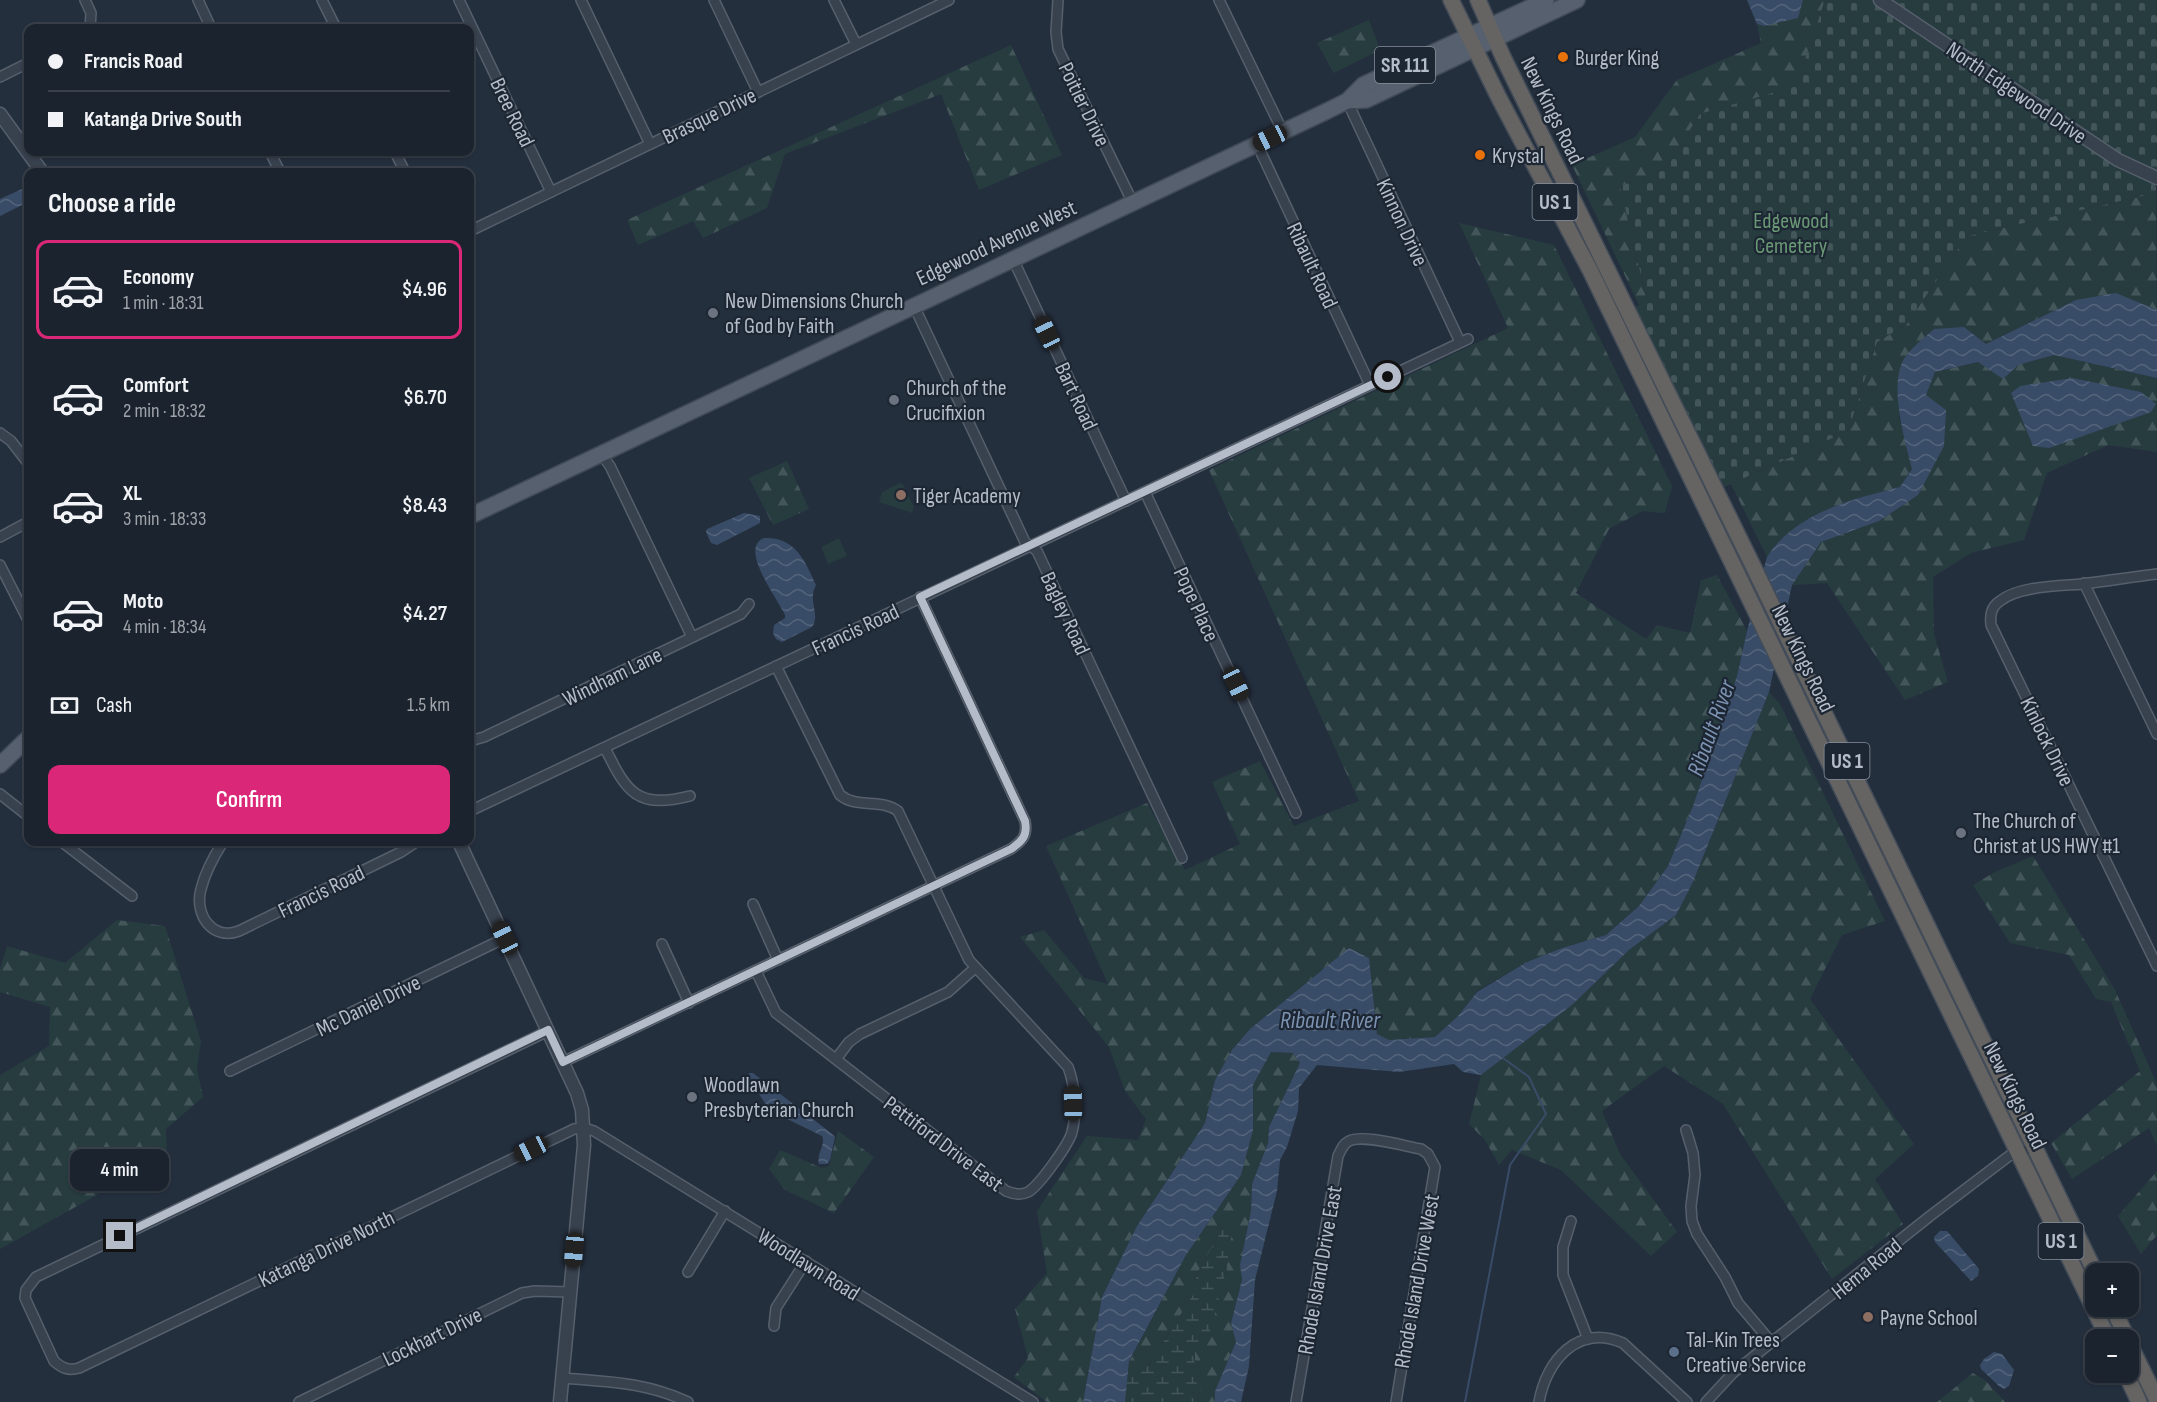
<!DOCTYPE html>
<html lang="en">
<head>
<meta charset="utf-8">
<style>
  body { margin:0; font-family:"Sofia Sans Condensed",sans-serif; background:#282f3a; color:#f1f3f6; height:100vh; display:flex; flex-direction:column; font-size:22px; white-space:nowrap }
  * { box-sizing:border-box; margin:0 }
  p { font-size:20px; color:#a0a4aa }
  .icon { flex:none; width:33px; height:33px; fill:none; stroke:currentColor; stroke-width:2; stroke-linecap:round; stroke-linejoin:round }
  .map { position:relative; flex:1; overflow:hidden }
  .panel { position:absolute; left:24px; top:168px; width:450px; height:678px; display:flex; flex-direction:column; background:#1b232e; border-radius:12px; box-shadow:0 2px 4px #0004,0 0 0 2px #39404a }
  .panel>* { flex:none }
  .top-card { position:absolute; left:24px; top:24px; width:450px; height:132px; border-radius:12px; box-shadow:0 2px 4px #0004,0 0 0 2px #39404a; display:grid; align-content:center; height:132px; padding:0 24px; background:#1b232e }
  .tools { position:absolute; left:2085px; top:1263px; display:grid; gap:12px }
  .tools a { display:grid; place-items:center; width:54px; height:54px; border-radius:12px; background:#1b232e; box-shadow:0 2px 4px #0004,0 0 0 2px #39404a; font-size:30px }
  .end { position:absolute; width:27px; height:27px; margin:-14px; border:8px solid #b4bcc9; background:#111; box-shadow:0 0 0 3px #111 }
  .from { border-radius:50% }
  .bubble { position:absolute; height:42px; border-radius:12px; background:#1b232e; box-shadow:0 2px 4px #0004,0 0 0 2px #39404a; font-size:20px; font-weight:600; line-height:42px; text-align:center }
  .car { position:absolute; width:18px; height:36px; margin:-18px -9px; border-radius:8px; box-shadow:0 0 4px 2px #0007; background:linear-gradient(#222 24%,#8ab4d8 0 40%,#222 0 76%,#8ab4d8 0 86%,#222 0) }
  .top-card b { display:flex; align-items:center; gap:21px; height:57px; font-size:22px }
  .top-card b+b { border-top:2px solid #39404a }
  .top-card i { width:15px; height:15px; background:#f1f3f6 }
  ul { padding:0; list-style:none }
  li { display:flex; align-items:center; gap:18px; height:99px; margin:0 12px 9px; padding:0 12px; border:3px solid transparent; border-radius:12px }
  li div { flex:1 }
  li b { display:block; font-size:22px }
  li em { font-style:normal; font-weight:600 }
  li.on { border-color:#db2777 }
  li>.icon { width:54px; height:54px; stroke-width:1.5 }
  h2 { padding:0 24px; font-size:27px; line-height:72px }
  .pay { display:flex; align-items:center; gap:15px; height:66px; padding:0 24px; font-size:22px }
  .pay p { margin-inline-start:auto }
  .primary-button { display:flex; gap:12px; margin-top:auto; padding:12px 24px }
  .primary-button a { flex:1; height:69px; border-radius:12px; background:#db2777; color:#fff; font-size:24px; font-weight:600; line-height:69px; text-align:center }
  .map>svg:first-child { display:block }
  .green { fill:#263c3f }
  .forest { fill:url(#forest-firs) }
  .wetland { fill:url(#wetland-marsh) }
  .cemetery { fill:url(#cemetery-stones) }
  .water { fill:url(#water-waves) }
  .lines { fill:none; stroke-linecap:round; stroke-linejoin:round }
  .stream { stroke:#394c67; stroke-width:2 }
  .minor-casing { stroke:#565f6c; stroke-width:12 }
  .tertiary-casing { stroke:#565f6c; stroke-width:15 }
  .primary-casing { stroke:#414a57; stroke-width:18 }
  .trunk-casing { stroke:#434c59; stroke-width:18 }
  .minor { stroke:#38414e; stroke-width:9 }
  .tertiary { stroke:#38414e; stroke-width:12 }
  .primary { stroke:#56606e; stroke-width:15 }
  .trunk { stroke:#656462; stroke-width:15 }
  .route { stroke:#b4bcc9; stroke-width:8 }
  .food-dot { fill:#e8710a; stroke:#1d2633; stroke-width:2 }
  .worship-dot { fill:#6b7280; stroke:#1d2633; stroke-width:2 }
  .education-dot { fill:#8d6e63; stroke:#1d2633; stroke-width:2 }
  .service-dot { fill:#5c6f8a; stroke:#1d2633; stroke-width:2 }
  .labels { text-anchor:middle; stroke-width:4.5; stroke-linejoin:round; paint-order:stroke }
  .shield { fill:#1d2633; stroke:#878f9c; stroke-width:1.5 }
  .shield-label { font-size:21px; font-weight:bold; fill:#b4bcc9 }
  .poi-label { font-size:22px; fill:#b4bcc9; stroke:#1d2633; text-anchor:start }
  .street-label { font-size:22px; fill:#b4bcc9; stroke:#1d2633 }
  .park-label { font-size:22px; fill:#6b9a76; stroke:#1d2633 }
  .water-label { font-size:24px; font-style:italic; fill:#7c92b1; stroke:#1d2633 }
</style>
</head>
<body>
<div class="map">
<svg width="2157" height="1402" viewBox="0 0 2157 1402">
  <defs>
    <pattern id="forest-firs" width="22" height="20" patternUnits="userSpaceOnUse" patternTransform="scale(1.5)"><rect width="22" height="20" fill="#263c3f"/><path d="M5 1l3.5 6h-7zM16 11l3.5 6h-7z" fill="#435659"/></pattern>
    <pattern id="wetland-marsh" width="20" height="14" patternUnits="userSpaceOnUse" patternTransform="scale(1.5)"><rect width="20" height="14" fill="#263c3f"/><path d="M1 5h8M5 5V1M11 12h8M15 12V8" fill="none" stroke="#435659"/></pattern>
    <pattern id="cemetery-stones" width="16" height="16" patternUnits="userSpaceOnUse" patternTransform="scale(1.5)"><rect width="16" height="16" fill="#263c3f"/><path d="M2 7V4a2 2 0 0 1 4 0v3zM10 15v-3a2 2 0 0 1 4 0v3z" fill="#435659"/></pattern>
    <pattern id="water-waves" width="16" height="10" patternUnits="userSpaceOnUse" patternTransform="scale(1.5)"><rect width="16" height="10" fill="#394c67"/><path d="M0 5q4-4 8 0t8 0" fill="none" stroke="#53647b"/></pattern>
  </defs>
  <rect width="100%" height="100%" fill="#242f3e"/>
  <g class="green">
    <polygon points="900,483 903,485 914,507 912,513 879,502 882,492"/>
    <polygon points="839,538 847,556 828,564 821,547"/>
  </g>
  <g class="forest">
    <polygon points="1803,0 1825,0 1796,87 1700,114 1666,169 1620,186 1647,302 1639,305 1572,165 1635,137 1677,80 1761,43 1757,24 1765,26 1799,8"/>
    <polygon points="1369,20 1380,50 1334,73 1317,43"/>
    <polygon points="1011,45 1062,155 979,190 941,94 785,154 767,208 703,238 693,221 638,245 627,220"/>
    <path d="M2156 182 2157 310 2076 300 1986 344 1964 327 1899 416 1912 468 1900 487C1852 499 1795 513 1767 557L1731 484 1848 431 1877 342 1906 325 1967 236 2151 194Z"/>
    <polygon points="1459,223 1554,245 1672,486 1665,513 1643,511 1609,529 1576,593 1646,639 1657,625 1690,633 1701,580 1717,575 1747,631 1737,676 1693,806 1668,866 1639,906 1606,935 1562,948 1527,962 1477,991 1458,1016 1435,1037 1389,1040 1377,1034 1369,958 1349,948 1250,1029 1232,1050 1215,1080 1205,1123 1137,1226 1102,1297 1083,1402 1047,1402 1014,1377 1028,1358 1015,1309 1047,1273 1037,1211 1087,1136 1138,1140 1146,1119 1125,1091 1109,1047 1020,937 1044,930 1084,978 1108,984 1046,846 1147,803 1185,870 1240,844 1212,782 1260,761 1294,826 1359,801 1209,470 1508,328"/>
    <polygon points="2054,355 2157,378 2157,452 2108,445 2047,473 2024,540 1971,553 1933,577 1934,634 1948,682 1905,700 1827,583 1792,585 1821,542 1879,521 1918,495 1926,395 1935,372 1979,362 2003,378 2018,365"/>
    <polygon points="787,461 809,509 773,525 749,478"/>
    <polygon points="1769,692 1780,704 1885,921 1842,935 1810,999 1914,1144 1875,1179 1903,1224 1832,1279 1723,1104 1664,1066 1602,1111 1620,1154 1677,1232 1651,1256 1561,1170 1512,1150 1499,1165 1485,1140 1469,1124 1481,1075 1572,1005 1629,950 1676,915 1693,882"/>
    <polygon points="2033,856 2115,990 2157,1084 2157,1146 2149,1128 2072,1179 2051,1143 2140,1071 2111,1002 2096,999 2069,955 2010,943 1973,885 1995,872"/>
    <polygon points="117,920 165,926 201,1041 197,1069 203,1097 166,1129 167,1156 0,1249 0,1075 49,1046 50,1007 0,992 0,969 7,946 65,963"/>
    <polygon points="1271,1052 1293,1053 1300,1063 1269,1127 1268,1143 1252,1184 1251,1211 1240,1265 1242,1280 1231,1322 1236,1342 1215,1391 1215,1402 1198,1402 1200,1389 1194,1378 1195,1348 1207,1342 1226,1272 1232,1226 1224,1226 1197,1274 1193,1295 1150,1363 1127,1380 1129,1362 1186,1255 1241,1175 1253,1130 1253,1085"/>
    <polygon points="838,1131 874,1157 834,1213 785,1190 769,1169 780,1150 822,1168 829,1166"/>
    <polygon points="2157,1171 2157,1235 2141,1254 2118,1216"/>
    <polygon points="1973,1373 1985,1380 2005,1402 1937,1402"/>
  </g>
  <polygon class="wetland" points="1224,1226 1233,1226 1226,1272 1207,1343 1195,1348 1194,1378 1200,1389 1198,1402 1125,1402 1127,1380 1150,1363 1193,1295 1197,1274"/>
  <g class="cemetery">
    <polygon points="1825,0 1873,0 2131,172 2156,182 2151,194 1967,236 1906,325 1877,342 1848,431 1720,489 1633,308 1647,301 1620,186 1666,169 1700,114 1796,86"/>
    <polygon points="1889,0 2157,0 2157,173 2128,160"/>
  </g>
  <g class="water">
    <polygon points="1747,0 1803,0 1798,18 1764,26 1757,24"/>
    <polygon points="22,189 28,190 28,202 0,216 0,199"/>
    <path d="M2116 293 2157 310V378L2054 355 2018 365 2003 379 1978 362 1935 372 1926 395 1946 410 1944 446 1918 495 1879 521 1821 542 1792 585 1769 692 1693 882 1676 915 1629 950 1572 1005 1481 1075 1463 1072 1454 1064 1399 1072 1317 1065 1299 1088 1298 1111 1287 1147 1280 1160 1277 1191 1255 1280 1249 1366 1241 1402H1215V1391L1236 1342 1231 1323 1242 1280 1240 1265 1251 1211 1252 1184 1268 1143 1269 1127 1300 1063 1293 1053 1271 1052 1253 1085V1130L1241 1175 1186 1255 1129 1361 1125 1402H1083L1102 1297 1137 1226 1205 1123 1215 1080 1232 1050 1250 1029 1349 948 1369 958 1377 1034 1389 1040 1435 1037 1458 1016 1477 992 1527 962 1562 948 1606 935 1639 906 1668 866 1693 806 1737 676 1747 631 1767 557C1795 513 1852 499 1900 487L1912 469C1905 442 1890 389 1902 363 1906 352 1925 337 1934 329L1964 327 1986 344 2076 300Z"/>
    <polygon points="2072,378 2141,392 2156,404 2151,412 2049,448 2033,446 2011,393 2020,386"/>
    <polygon points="744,513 760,516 760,523 717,545 711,543 706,532 707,529"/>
    <path d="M764 538C796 537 805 561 816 585 807 602 821 614 812 627L782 642 776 639 773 633 774 625 785 618V615C778 599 738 548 764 538Z"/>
    <path d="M749 1073H753L831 1133 835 1137 830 1160 827 1164H819C816 1154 826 1145 822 1136L775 1113 766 1105 749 1078Z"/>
    <polygon points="1940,1231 1947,1231 1979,1269 1978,1276 1971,1281 1935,1242 1934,1237"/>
    <polygon points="1994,1352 2002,1354 2014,1370 2009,1386 2004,1389 2000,1387 1981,1369 1980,1365 1984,1359"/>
  </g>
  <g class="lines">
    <polyline class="stream" points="1465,1402 1510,1165 1546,1114 1529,1077 1503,1058"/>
    <defs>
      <g id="minor">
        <polyline points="85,0 91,13 90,28"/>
        <polyline points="198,0 211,28"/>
        <polyline points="322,0 336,28"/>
        <polyline points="459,0 551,192"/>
        <polyline points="581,0 650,144"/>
        <polyline points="714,0 758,92"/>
        <polyline points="834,0 856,44"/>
        <polyline points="1058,0 1056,32 1058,49 1133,203"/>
        <polyline points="1219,0 1283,132"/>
        <polyline points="0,77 28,63"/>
        <polyline points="1347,101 1460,342"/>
        <polyline points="1257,144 1370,385"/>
        <polyline points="270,152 280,172"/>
        <polyline points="395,152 405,172"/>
        <polyline points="470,231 949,0"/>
        <polyline points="1013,259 1126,501"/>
        <polyline points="914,306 1025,542 1037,551 1182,858"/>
        <polyline points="0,433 11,441 28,463"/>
        <polyline points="601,454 610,466 692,637"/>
        <polyline points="1145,492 1296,813"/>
        <polyline points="0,537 28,522"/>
        <polyline points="0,565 28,620"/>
        <path d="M2157 574C2132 577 2107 581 2082 584 2059 586 2018 586 2000 601 1991 607 1990 615 1991 625L2157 966"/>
        <polyline points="2084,583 2157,734"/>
        <polyline points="470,741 484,737 741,614 749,604"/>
        <path d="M605 748C627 793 637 809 690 796"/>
        <polyline points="0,794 28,816"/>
        <polyline points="470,811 1468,339"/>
        <polyline points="62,842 132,896"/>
        <path d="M223 842C214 856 205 873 201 889 194 914 212 941 239 931L401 852 416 842"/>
        <polyline points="753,904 778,960"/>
        <polyline points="662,944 689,1003"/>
        <path d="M756 971 776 1013 1006 1191C1013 1194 1020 1196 1028 1192 1039 1186 1069 1144 1072 1132 1077 1113 1075 1085 1068 1067L969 960 898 811C881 798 857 809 840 795L776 666"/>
        <path d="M548 1031 36 1277 26 1290 25 1298 54 1361C62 1368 68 1371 79 1368L574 1129 584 1128 594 1131 1033 1402"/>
        <polyline points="836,1059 849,1042 860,1034 948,992 975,968"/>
        <path d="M563 1062 1011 849C1022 841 1028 836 1025 821L920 597"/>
        <polyline points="230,1071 505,938"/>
        <polyline points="1686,1130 1693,1153 1695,1175 1691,1206 1692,1221 1697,1234 1725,1277 1738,1303 1772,1343"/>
        <polyline points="1571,1221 1563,1247 1563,1275 1588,1339"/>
        <polyline points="688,1272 725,1211"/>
        <polyline points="774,1326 776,1308 806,1261"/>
        <path d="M563 1378C609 1382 645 1382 688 1402"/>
        <polyline points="299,1402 522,1293 535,1291 570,1292"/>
        <path d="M1296 1402 1338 1156C1341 1150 1343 1144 1349 1141 1363 1134 1404 1146 1421 1149L1428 1154 1435 1167 1396 1402"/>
        <path d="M1539 1402C1546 1361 1578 1323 1623 1343L1687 1402"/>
        <polyline points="1706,1402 1733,1373 1930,1216 2009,1156 2034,1147"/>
      </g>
      <g id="tertiary">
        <polyline points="1880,0 2118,160 2157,178"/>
        <polyline points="0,114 42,172"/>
        <polyline points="459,842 577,1093 582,1110 584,1145 560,1402"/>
      </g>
      <g id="primary">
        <polyline points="1347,101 1366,100 1577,0"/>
        <polyline points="470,516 1327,111 1347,101 1363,85 1546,0"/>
        <polyline points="0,765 28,738"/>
      </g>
      <g id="trunk">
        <polyline points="1451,0 1499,98 1590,270 2109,1340"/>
        <polyline points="1478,0 1503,57 1754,568 2096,1274"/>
        <polyline points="2112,1306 2128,1340"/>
        <polyline points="2128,1341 2157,1400"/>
        <polyline points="2125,1372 2139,1402"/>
      </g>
    </defs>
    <use href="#minor" class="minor-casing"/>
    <use href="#tertiary" class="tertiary-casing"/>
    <use href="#primary" class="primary-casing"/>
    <use href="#trunk" class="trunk-casing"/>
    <use href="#minor" class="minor"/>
    <use href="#tertiary" class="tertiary"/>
    <use href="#primary" class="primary"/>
    <use href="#trunk" class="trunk"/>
  </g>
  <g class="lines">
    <path class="route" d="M120 1236 548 1030 563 1062 1011 849C1022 841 1028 836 1025 821L920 597 1388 377"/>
  </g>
  <g class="food-dot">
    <circle cx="1563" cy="57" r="6"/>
    <circle cx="1480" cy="155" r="6"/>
  </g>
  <g class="worship-dot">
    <circle cx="713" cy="313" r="6"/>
    <circle cx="894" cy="400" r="6"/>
    <circle cx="1961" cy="833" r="6"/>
    <circle cx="692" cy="1097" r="6"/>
  </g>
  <g class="education-dot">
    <circle cx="901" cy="495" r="6"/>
    <circle cx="1868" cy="1317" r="6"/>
  </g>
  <circle class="service-dot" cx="1674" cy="1352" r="6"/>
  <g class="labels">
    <g class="shield">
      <rect x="1375" y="47" width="60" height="36" rx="4.5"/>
      <rect x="1532.5" y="184" width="45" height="36" rx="4.5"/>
      <rect x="1824.5" y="743" width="45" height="36" rx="4.5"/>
      <rect x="2038.5" y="1223" width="45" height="36" rx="4.5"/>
    </g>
    <g class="shield-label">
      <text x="1405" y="72">SR 111</text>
      <text x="1555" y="209">US 1</text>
      <text x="1847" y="768">US 1</text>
      <text x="2061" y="1248">US 1</text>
    </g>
    <g class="poi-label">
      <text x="1575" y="65">Burger King</text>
      <text x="1492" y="163">Krystal</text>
      <text x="725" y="308">New Dimensions Church<tspan x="725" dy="25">of God by Faith</tspan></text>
      <text x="906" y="395">Church of the<tspan x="906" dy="25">Crucifixion</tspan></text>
      <text x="913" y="503">Tiger Academy</text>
      <text x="1973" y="828">The Church of<tspan x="1973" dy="25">Christ at US HWY #1</tspan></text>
      <text x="704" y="1092">Woodlawn<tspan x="704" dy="25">Presbyterian Church</tspan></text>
      <text x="1880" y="1325">Payne School</text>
      <text x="1686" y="1347">Tal-Kin Trees<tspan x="1686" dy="25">Creative Service</tspan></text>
    </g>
    <g class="street-label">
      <text transform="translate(2017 92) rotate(34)" y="8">North Edgewood Drive</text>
      <text transform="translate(1085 104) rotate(64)" y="8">Poitier Drive</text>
      <text transform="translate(1553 110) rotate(64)" y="8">New Kings Road</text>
      <text transform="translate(513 112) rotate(64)" y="8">Bree Road</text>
      <text transform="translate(709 115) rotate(-26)" y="8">Brasque Drive</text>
      <text transform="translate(1403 222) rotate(65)" y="8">Kinnon Drive</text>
      <text transform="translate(996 242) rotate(-25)" y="8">Edgewood Avenue West</text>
      <text transform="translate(1313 265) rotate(65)" y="8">Ribault Road</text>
      <text transform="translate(1077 396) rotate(65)" y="8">Bart Road</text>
      <text transform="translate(1197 604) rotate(65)" y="8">Pope Place</text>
      <text transform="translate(1066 613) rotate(65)" y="8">Bagley Road</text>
      <text transform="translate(855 629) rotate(-25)" y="8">Francis Road</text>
      <text transform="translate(1804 658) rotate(64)" y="8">New Kings Road</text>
      <text transform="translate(612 676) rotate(-26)" y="8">Windham Lane</text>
      <text transform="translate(2048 741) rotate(64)" y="8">Kinlock Drive</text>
      <text transform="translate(321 891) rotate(-26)" y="8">Francis Road</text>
      <text transform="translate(368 1005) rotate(-26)" y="8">Mc Daniel Drive</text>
      <text transform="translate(2016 1095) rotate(64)" y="8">New Kings Road</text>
      <text transform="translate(944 1143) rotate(37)" y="8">Pettiford Drive East</text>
      <text transform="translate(326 1248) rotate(-26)" y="8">Katanga Drive North</text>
      <text transform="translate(809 1264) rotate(32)" y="8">Woodlawn Road</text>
      <text transform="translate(1866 1268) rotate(-39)" y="8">Hema Road</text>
      <text transform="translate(1319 1270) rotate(-80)" y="8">Rhode Island Drive East</text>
      <text transform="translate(1416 1281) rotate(-80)" y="8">Rhode Island Drive West</text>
      <text transform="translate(432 1336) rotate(-26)" y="8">Lockhart Drive</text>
    </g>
    <g class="park-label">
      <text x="1791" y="228">Edgewood<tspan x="1791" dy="25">Cemetery</tspan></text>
    </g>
    <g class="water-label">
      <text transform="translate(1711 728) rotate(-70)" y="8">Ribault River</text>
      <text x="1330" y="1028">Ribault River</text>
    </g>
  </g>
</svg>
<div class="tools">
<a>+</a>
<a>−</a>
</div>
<i class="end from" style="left:1388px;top:377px"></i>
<i class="end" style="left:120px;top:1236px"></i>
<div class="bubble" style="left:70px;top:1149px;width:99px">4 min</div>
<i class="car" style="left:1270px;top:138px;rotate:245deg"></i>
<i class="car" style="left:1047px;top:333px;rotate:335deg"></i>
<i class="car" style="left:1236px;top:684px;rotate:155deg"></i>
<i class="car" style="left:505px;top:938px;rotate:335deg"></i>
<i class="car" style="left:1073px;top:1103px;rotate:359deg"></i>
<i class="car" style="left:531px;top:1149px;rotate:244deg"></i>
<i class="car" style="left:574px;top:1250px;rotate:185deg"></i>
<div class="top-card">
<b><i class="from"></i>Francis Road</b>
<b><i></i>Katanga Drive South</b>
</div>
<section class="panel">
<h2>Choose a ride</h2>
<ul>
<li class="on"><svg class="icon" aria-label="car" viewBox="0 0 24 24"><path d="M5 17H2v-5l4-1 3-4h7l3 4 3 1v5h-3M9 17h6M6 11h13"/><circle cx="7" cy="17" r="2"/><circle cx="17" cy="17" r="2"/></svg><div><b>Economy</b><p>1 min · 18:31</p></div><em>$4.96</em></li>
<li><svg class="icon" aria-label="car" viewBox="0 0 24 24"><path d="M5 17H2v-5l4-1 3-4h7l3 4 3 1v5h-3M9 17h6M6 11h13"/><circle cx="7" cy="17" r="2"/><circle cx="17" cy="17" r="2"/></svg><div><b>Comfort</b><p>2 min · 18:32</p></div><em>$6.70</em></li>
<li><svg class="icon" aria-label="car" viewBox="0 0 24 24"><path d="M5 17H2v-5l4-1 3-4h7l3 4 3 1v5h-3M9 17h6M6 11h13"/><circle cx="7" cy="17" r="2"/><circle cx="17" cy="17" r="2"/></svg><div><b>XL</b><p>3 min · 18:33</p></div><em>$8.43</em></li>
<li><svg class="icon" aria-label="car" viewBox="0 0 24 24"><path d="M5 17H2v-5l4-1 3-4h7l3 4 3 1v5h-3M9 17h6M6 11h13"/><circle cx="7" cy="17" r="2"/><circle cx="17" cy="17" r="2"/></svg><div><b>Moto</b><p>4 min · 18:34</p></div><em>$4.27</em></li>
</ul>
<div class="pay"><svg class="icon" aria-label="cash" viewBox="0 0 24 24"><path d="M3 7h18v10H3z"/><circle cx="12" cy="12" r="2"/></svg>Cash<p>1.5 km</p></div>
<div class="primary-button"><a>Confirm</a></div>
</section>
</div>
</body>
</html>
